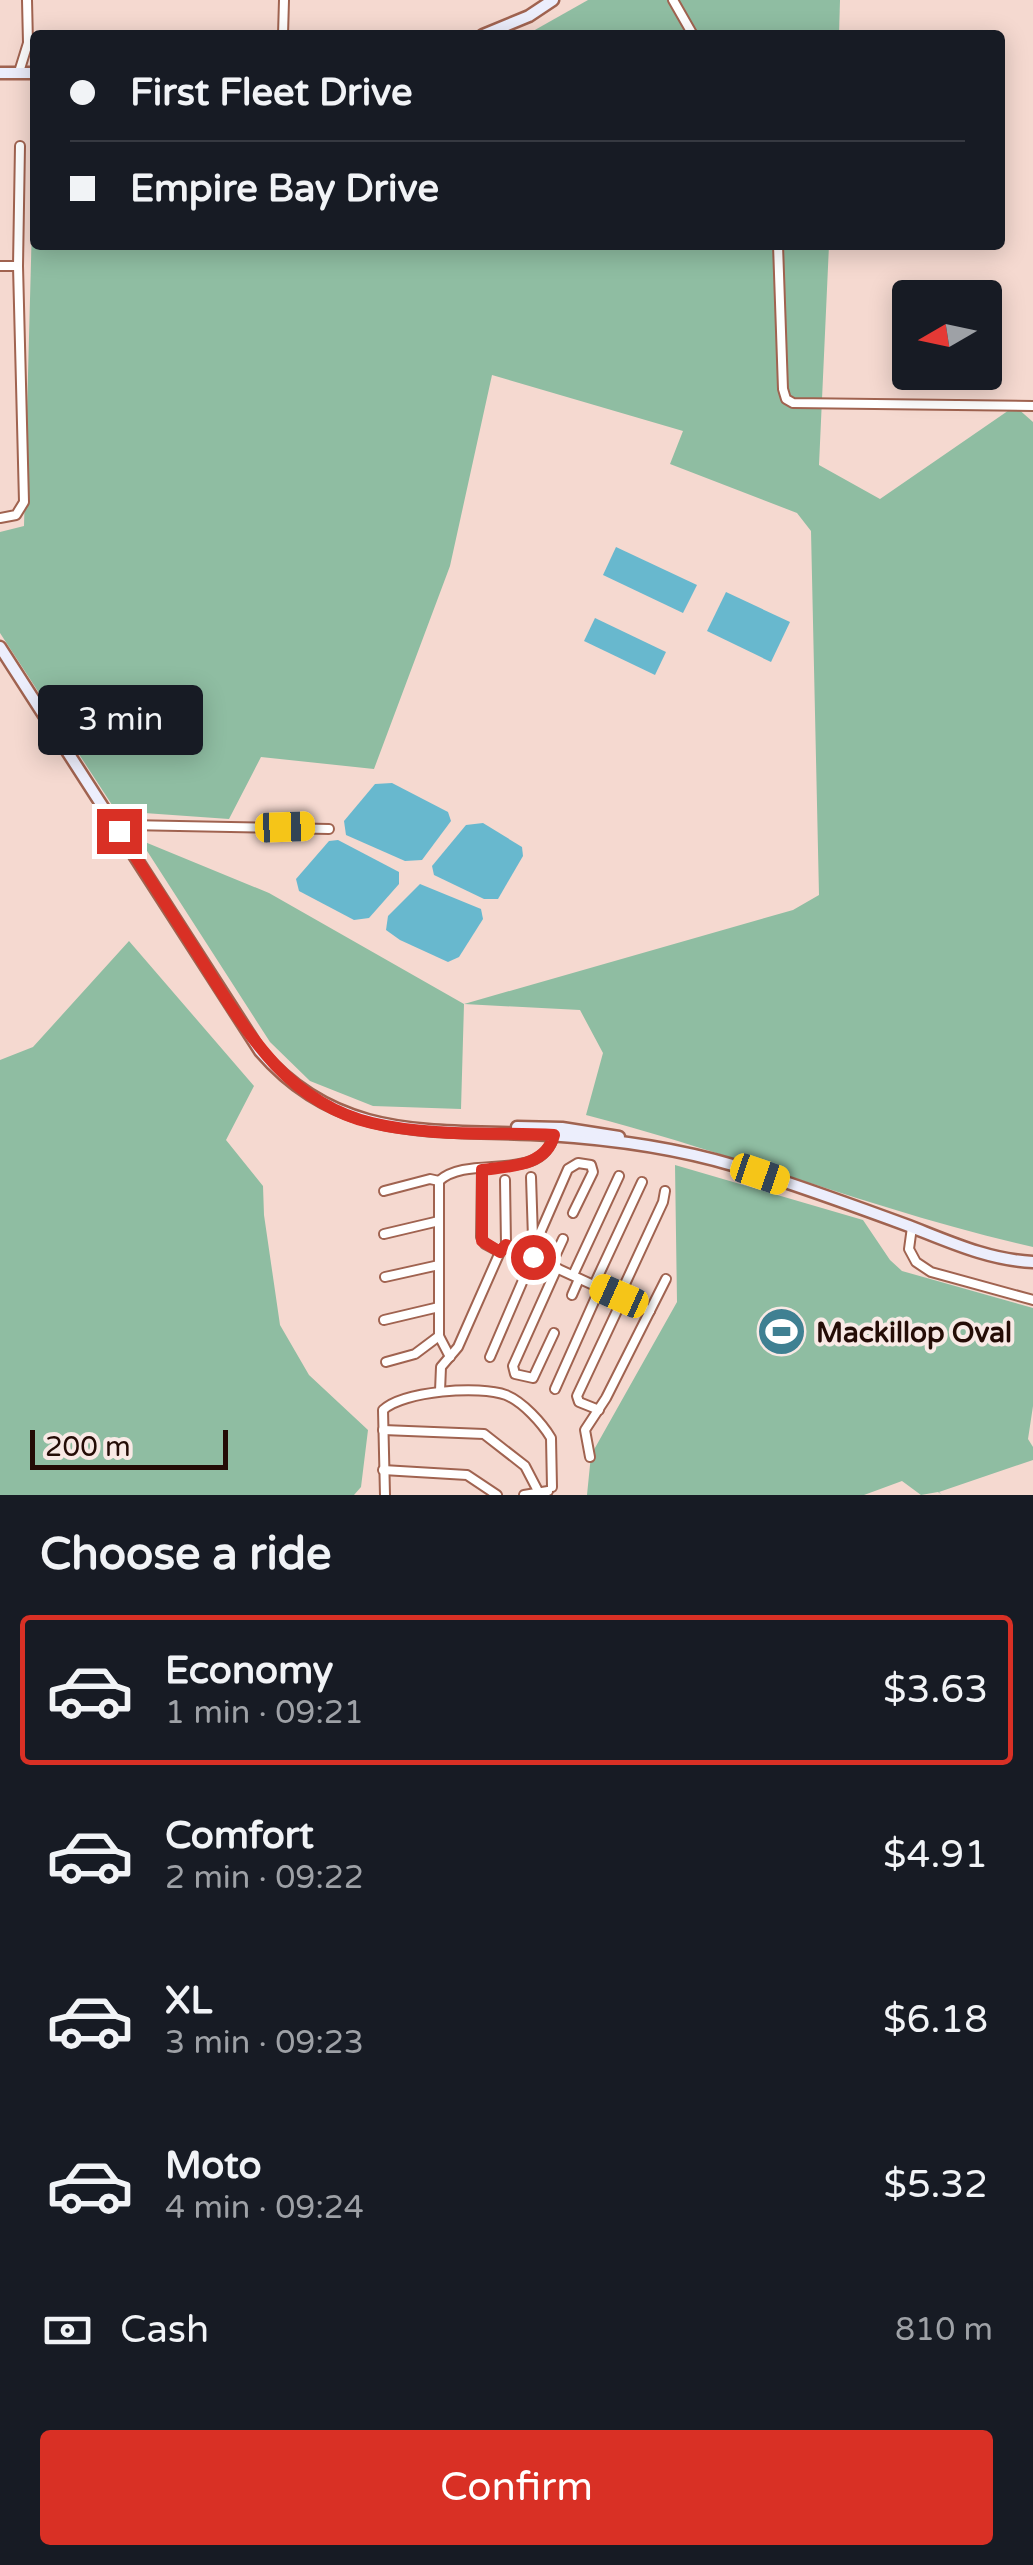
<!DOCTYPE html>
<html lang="en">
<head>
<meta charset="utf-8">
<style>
  body { margin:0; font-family:"Varela Round",sans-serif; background:#20242c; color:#f1f3f6; height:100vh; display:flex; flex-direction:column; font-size:38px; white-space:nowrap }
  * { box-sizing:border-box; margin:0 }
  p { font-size:32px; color:#9ea1a6 }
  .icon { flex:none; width:55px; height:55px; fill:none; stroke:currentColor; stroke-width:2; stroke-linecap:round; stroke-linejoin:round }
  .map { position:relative; height:1495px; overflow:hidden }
  .drawer { display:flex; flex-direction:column; background:#171b24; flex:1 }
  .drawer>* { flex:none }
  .guide { position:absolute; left:30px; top:30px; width:975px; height:220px; border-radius:10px; box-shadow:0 5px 25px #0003; display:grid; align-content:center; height:220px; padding:0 40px; background:#171b24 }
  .needle { width:65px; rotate:261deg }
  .tools { position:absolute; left:892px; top:280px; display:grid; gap:20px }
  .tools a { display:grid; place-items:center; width:110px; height:110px; border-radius:10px; background:#171b24; box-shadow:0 5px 25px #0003; font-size:50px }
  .scale { position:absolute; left:30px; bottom:25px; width:198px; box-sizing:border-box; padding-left:10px; border:5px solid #240c06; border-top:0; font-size:28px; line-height:35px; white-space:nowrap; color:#240c06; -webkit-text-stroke:8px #f8e9e5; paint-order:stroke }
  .end { position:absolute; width:45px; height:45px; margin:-22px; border:12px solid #d93025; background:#fff; box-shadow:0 0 0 5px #fff }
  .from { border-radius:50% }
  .bubble { position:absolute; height:70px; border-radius:10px; background:#171b24; box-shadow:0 5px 25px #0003; font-size:32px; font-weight:600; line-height:70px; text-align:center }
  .car { position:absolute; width:30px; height:60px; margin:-30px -15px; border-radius:12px; box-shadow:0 0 8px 2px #0007; background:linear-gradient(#f5c518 24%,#345 0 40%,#f5c518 0 76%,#345 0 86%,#f5c518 0) }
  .guide b { display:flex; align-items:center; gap:35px; height:95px; font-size:38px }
  .guide b+b { border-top:2px solid #363941 }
  .guide i { width:25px; height:25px; background:#f1f3f6 }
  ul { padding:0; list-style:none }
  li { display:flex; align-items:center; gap:30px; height:150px; margin:0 20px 15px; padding:0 20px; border:5px solid transparent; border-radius:10px }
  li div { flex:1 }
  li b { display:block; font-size:38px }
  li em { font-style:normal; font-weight:600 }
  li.current { border-color:#d93025 }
  li>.icon { width:90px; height:90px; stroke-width:1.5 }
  h2 { padding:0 40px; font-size:45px; line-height:120px }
  .pay { display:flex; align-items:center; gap:25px; height:110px; padding:0 40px; font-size:38px }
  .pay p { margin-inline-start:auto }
  .cta { display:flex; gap:20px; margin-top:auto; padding:20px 40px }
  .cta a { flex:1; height:115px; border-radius:10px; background:#d93025; color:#fff; font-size:40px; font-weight:600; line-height:115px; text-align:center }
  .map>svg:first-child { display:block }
  .green { fill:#8fbda2 }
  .water { fill:#68b8ce }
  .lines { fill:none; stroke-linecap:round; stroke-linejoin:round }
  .minor-casing { stroke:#a06350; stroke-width:12 }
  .secondary-casing { stroke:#a06350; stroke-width:15 }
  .minor { stroke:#fff; stroke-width:8 }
  .secondary { stroke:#eceefc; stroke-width:10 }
  .route { stroke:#d93025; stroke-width:12 }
  .labels { text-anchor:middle; stroke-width:8; stroke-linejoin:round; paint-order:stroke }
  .poi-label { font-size:28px; font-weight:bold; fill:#240c06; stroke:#f8e9e5; text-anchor:start }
</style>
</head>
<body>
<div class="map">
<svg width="1033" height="1495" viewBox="0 0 1033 1495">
  <rect width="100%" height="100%" fill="#f5d9d0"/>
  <g class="green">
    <polygon points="588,0 840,0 839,35 526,35"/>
    <path d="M35 110V245H829L819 465 880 499 1015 406 1033 422V1247C881 1213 737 1154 586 1115L603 1053 580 1010 464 1004 461 1109 373 1106 310 1081 270 1042 140 840 269 893 464 1004 793 910 819 895 811 531 797 513 670 464 683 431 492 375 450 566 374 769 261 757 229 819 116 811 0 633V532L24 526Z"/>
    <polygon points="129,941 254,1086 226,1140 263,1186 264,1215 280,1325 309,1375 368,1430 361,1487 354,1495 0,1495 0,1060 33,1047"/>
    <polygon points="675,1165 863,1220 890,1260 902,1271 1033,1308 1033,1406 1028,1439 1033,1447 1033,1460 939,1492 942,1495 938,1492 921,1495 902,1481 864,1495 587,1495 591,1455 677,1302"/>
  </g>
  <g class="water">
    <polygon points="616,547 697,585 683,613 603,575"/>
    <polygon points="726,592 790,622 771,662 707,631"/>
    <polygon points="595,618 666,652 655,675 584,641"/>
    <polygon points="392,783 448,812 451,821 422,860 405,861 346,835 344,821 375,784"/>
    <polygon points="483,823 522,847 523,856 498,899 484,899 434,875 432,866 466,825"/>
    <polygon points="338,840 399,872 399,884 369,918 354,920 299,891 296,879 329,841"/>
    <polygon points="420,884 481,909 483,919 459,957 448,962 400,940 386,930 388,916"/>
  </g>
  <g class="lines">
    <defs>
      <g id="minor">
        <polyline points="673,0 693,35"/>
        <polyline points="283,35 284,0"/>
        <polyline points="19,72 28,43 27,0"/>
        <polyline points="778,245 783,389 786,399 793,403 1033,406"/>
        <polyline points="0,266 18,266"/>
        <polyline points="0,518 16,515 24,502 18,266 20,146"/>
        <polyline points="119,831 128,825 329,829"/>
        <polyline points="482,1169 481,1237 485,1244 500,1252 506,1245 650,1311"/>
        <polyline points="531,1177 533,1238"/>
        <polyline points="505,1180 506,1245"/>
        <polyline points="384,1191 430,1179 439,1181"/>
        <polyline points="912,1227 909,1249 916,1262 931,1272 1033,1300"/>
        <polyline points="384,1234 439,1221"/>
        <polyline points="530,1256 568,1169 578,1163 591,1165 593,1172 573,1213"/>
        <polyline points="551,1265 563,1239"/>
        <polyline points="573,1275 619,1176"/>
        <polyline points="385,1277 439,1265"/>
        <polyline points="594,1285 642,1182"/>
        <polyline points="572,1295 579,1279"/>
        <polyline points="619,1297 663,1202 665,1191"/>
        <polyline points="384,1320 439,1307"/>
        <polyline points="554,1333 533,1378 515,1374 513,1366 557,1268"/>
        <path d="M450 1357 439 1336V1181C470 1153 541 1185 554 1135"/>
        <polyline points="490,1357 533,1257"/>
        <polyline points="386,1362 415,1354 439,1336"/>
        <polyline points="555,1389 600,1288"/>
        <polyline points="440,1391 441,1367 458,1347 500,1252"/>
        <polyline points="599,1410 579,1402 577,1396 623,1298"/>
        <polyline points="383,1430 484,1434 525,1466 538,1491"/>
        <polyline points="590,1457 585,1430 606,1398 666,1279"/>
        <polyline points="383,1470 467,1475 497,1495"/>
        <path d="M385 1495 383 1410C403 1391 480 1385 506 1395 523 1402 542 1423 551 1438L552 1487"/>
        <polyline points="524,1495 548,1491"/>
      </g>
      <g id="secondary">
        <polyline points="483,35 529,16 553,0"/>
        <polyline points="0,73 35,73"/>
        <path d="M0 647 260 1051C341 1145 438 1128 548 1135 611 1139 676 1148 736 1166 794 1184 852 1205 909 1226 950 1242 989 1260 1033 1262"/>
        <polyline points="517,1127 562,1128 619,1137"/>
      </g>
    </defs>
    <use href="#minor" class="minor-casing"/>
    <use href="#secondary" class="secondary-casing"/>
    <use href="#minor" class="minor"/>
    <use href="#secondary" class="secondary"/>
  </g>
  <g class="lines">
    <path class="route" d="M119 831C145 872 171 912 197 953 242 1024 283 1102 372 1123 431 1137 494 1132 554 1135 546 1167 509 1166 482 1170V1241L500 1252 506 1245 533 1257"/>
  </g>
  <defs>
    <symbol id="stadium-disc" viewBox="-11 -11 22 22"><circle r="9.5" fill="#3f8092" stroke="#f8e9e5"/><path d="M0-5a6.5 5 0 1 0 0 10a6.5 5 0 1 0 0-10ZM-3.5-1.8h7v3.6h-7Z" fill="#fff"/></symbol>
  </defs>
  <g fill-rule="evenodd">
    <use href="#stadium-disc" x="754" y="1304" width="55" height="55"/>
  </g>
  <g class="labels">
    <g class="poi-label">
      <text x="816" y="1342">Mackillop Oval</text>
    </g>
  </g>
</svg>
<div class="tools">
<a><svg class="needle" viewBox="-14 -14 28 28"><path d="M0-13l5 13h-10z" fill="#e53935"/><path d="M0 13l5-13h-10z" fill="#9ea1a6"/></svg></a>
</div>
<div class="scale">200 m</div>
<i class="end from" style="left:533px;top:1257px"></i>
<i class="end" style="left:119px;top:831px"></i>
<div class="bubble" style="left:38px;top:685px;width:165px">3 min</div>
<i class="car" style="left:285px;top:827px;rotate:88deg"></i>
<i class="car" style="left:760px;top:1174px;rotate:109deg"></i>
<i class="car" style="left:619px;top:1296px;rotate:294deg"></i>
<div class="guide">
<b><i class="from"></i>First Fleet Drive</b>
<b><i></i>Empire Bay Drive</b>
</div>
</div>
<section class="drawer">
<h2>Choose a ride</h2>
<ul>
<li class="current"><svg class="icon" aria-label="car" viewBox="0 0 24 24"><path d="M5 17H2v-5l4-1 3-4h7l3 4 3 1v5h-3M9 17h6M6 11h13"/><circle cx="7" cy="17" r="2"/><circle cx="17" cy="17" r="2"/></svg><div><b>Economy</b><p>1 min · 09:21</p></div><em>$3.63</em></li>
<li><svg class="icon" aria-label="car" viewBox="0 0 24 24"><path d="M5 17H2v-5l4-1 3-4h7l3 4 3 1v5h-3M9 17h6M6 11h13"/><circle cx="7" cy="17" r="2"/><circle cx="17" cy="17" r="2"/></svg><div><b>Comfort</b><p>2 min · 09:22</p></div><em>$4.91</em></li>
<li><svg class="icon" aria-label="car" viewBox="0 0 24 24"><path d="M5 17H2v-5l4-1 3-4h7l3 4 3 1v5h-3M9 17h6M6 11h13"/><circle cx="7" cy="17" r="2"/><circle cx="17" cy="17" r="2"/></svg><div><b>XL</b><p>3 min · 09:23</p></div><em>$6.18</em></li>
<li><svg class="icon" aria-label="car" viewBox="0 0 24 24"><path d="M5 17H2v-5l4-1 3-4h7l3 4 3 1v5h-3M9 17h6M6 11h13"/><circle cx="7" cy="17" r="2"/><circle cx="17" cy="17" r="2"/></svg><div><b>Moto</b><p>4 min · 09:24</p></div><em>$5.32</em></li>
</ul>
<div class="pay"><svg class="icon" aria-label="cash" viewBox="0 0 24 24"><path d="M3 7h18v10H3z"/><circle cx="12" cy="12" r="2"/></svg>Cash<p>810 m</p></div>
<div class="cta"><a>Confirm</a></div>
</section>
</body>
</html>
